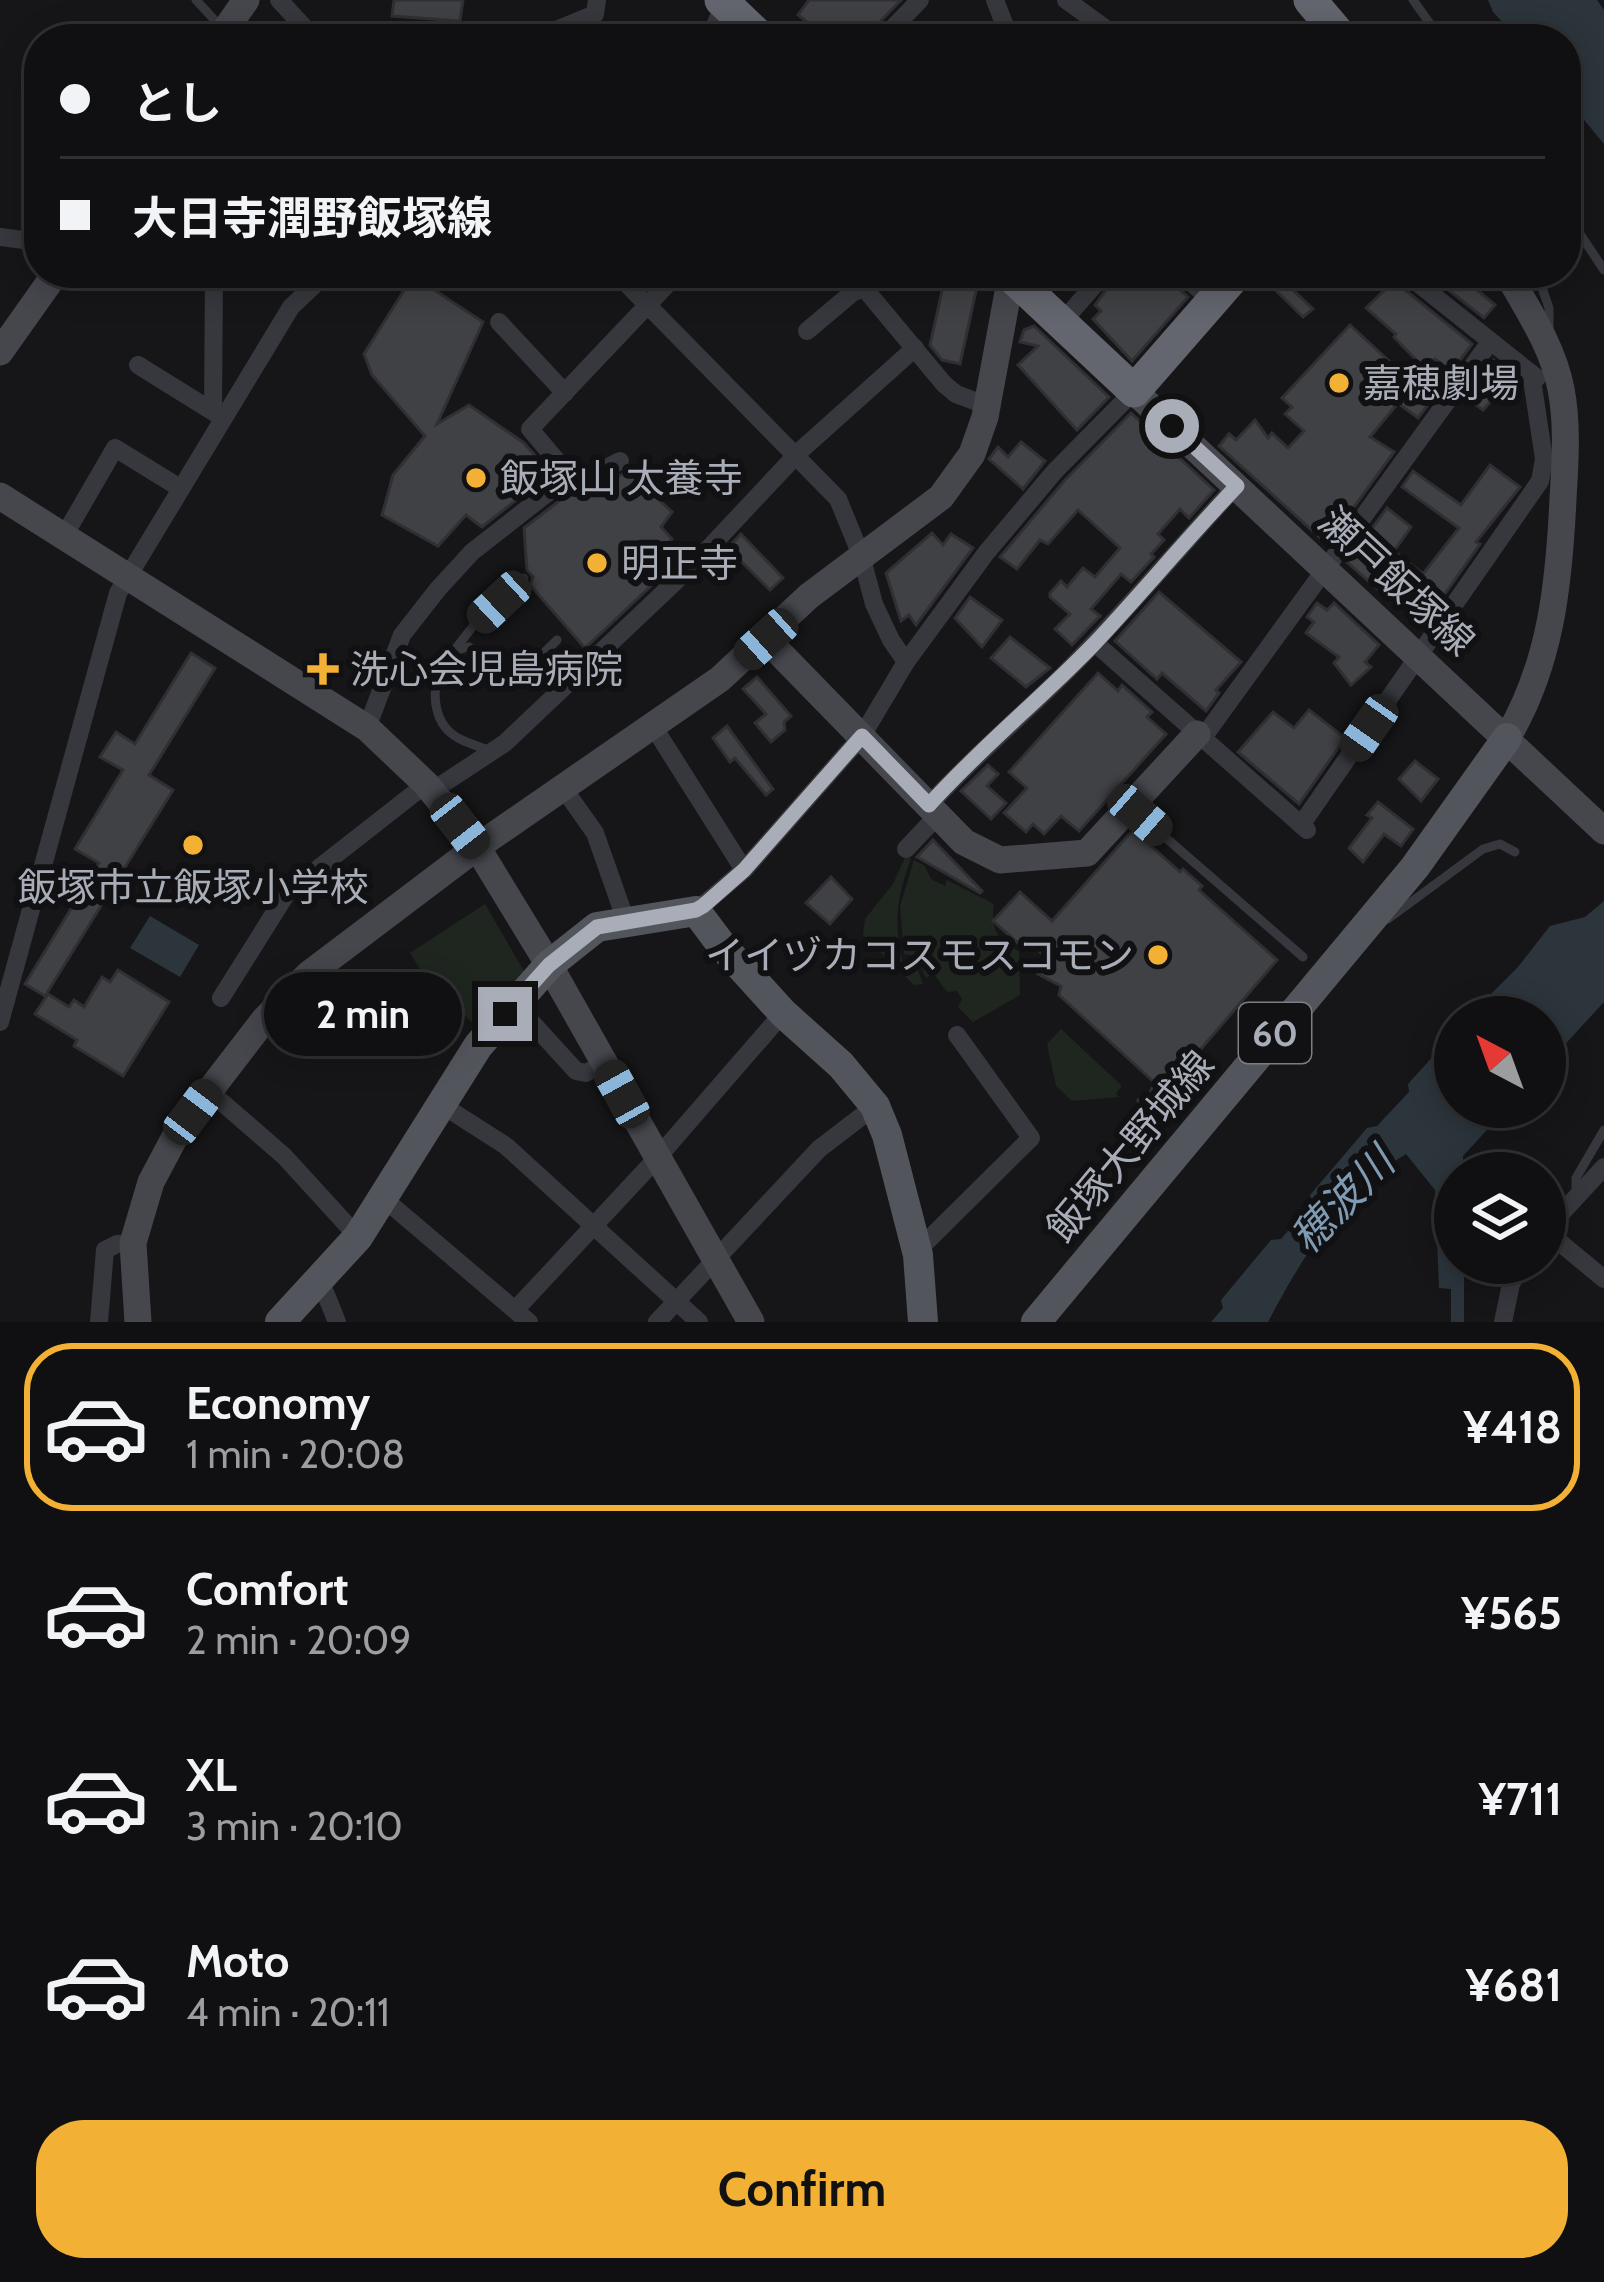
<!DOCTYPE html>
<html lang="en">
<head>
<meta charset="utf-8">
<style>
  body { margin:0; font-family:Cabin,"Noto Sans JP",sans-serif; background:#19191b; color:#f1f3f6; height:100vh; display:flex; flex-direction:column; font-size:45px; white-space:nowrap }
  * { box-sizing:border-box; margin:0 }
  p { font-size:39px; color:#9c9d9f }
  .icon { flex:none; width:66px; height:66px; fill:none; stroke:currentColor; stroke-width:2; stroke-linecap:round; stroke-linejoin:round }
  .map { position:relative; height:1322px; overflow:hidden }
  .sheet { display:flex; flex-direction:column; background:#101012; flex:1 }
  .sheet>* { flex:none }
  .guide { position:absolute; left:24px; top:24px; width:1557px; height:264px; border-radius:48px; box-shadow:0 6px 30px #0003,0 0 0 3px #303032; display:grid; align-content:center; height:264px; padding:0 36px; background:#101012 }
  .needle { width:78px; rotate:319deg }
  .fabs { position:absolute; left:1434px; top:996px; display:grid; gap:24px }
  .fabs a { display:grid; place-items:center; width:132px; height:132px; border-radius:50%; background:#101012; box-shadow:0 6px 30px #0003,0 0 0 3px #303032; font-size:60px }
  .end { position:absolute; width:54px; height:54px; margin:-27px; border:15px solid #a8adb8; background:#111; box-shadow:0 0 0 6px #111 }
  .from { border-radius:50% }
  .bubble { position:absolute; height:84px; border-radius:42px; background:#101012; box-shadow:0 6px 30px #0003,0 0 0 3px #303032; font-size:39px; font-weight:700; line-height:84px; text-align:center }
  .car { position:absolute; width:36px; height:72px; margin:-36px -18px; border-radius:15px; box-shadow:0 0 9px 3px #0007; background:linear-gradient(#222 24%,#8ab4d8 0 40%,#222 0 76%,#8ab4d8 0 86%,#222 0) }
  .guide b { display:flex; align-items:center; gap:42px; height:114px; font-size:45px }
  .guide b+b { border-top:3px solid #303032 }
  .guide i { width:30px; height:30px; background:#f1f3f6 }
  ul { padding:21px 0 0; list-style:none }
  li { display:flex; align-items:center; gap:36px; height:168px; margin:0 24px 18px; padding:0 12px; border:6px solid transparent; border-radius:48px }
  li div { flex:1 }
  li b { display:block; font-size:45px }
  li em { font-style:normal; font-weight:700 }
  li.on { border-color:#f2b134 }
  li>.icon { width:108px; height:108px; stroke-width:1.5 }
  .primary-button { display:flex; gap:24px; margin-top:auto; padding:24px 36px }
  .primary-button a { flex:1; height:138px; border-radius:48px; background:#f2b134; color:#111; font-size:48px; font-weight:700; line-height:138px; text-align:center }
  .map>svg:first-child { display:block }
  .green { fill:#1e261f }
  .water { fill:#2c353c }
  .building { fill:#404145; stroke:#303034; stroke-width:3 }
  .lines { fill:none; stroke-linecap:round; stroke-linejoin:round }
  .lane { stroke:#37383d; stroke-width:9 }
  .street { stroke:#37383d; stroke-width:18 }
  .secondary { stroke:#45474d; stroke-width:27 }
  .primary { stroke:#53555c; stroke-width:30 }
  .highway { stroke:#63666e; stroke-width:33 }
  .route { stroke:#a8adb8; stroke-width:15 }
  .poi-dot { fill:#f2b134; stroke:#111113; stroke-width:4.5 }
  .labels { text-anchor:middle; stroke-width:12; stroke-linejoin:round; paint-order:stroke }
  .shield { fill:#111113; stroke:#7b7e86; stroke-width:3 }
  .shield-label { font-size:36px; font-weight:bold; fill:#a8adb8 }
  .poi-label { font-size:39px; fill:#a8adb8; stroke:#111113; text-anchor:start }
  .street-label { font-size:39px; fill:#a8adb8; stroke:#111113 }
  .water-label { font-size:42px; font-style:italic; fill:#7f9bb3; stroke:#111113 }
</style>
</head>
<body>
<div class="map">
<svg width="1604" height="1322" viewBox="0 0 1604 1322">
  <rect width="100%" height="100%" fill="#161618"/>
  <g class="green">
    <path d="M906 855 911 859C897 896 893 923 903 963L914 960 923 984 914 985 863 935 865 919 893 884Z"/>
    <path d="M914 860 925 866 931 879 945 886 947 880 994 904C990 926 997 943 1019 951L1020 995 973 1022 958 1007 962 999 957 991 947 992 933 973 926 978 916 956 904 954 900 906Z"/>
    <polygon points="485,904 528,978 483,1033 424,976 410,953"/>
    <polygon points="1061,1029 1122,1086 1116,1093 1119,1097 1072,1101 1056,1086 1047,1044"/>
  </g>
  <g class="water">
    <polygon points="1488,0 1597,0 1604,10 1604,144 1566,98 1566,39 1518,39 1493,12"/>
    <polygon points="1604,901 1604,1002 1545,1066 1545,1017 1468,1017 1518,967 1550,926 1585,917"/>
    <polygon points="150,916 199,945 180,977 130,948"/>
    <path d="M1455 1032V1107H1508L1463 1156V1173H1455V1263H1464V1322H1451V1289L1439 1288 1435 1190 1406 1154C1342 1193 1302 1257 1268 1322H1211L1223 1308 1221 1300 1271 1240 1281 1239 1312 1203 1310 1195 1367 1128 1377 1126 1409 1092 1408 1084Z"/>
  </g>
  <g class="building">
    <polygon points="394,0 463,0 460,21 392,16"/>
    <polygon points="809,0 901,0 872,30 869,39 814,39 820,32 798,15"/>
    <polygon points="946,273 980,273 960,364 942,360 930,345"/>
    <polygon points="1118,273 1168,273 1171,282 1188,297 1132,361 1093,319 1101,311 1095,305"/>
    <polygon points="1258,273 1290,273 1297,279 1289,286 1313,309 1303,317"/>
    <polygon points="1427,273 1457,273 1495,305 1484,318"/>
    <polygon points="413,276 483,322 437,424 469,405 524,443 550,473 482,527 466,515 438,546 382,515 393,475 425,436 372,375 364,354"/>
    <polygon points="1394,281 1472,344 1452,371 1435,359 1426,370 1394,337 1396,334 1366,308"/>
    <polygon points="1350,325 1415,385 1419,380 1437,393 1418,418 1398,403 1370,437 1394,452 1327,544 1219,446 1229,434 1236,440 1255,420 1268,438 1272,433 1288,448 1304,431 1285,414 1292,407 1282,398"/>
    <polygon points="1034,326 1109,397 1077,430 1018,365 1038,346 1020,342 1024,330"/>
    <polygon points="1493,360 1513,376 1483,410 1466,398"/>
    <polygon points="1131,413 1214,490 1189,518 1180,509 1158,534 1164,540 1151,554 1154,557 1131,582 1121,574 1091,609 1100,616 1072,645 1055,629 1070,614 1050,597 1050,593 1061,581 1067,587 1083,568 1095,577 1120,548 1078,510 1048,544 1040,540 1017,569 1000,557 1065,480"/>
    <polygon points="1021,442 1045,461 1023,489 989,459 998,447 1008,457"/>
    <polygon points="1490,465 1520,487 1476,542 1480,544 1442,598 1419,581 1398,607 1347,562 1387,508 1411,527 1394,551 1423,574 1459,528 1402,487 1413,471 1461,505"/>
    <polygon points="628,471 672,512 661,527 672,539 658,553 671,567 585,648 530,585 533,577 527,570 524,528 567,495 583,495"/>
    <polygon points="932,533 943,545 951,534 973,548 916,625 909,615 901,621 886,573"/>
    <polygon points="741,534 783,578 770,590 728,548"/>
    <polygon points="1159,592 1241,662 1216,690 1219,693 1206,711 1162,673 1157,679 1115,641"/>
    <polygon points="970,597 1002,620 982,647 955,618"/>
    <polygon points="1317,603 1327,610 1334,603 1379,645 1365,662 1371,667 1351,685 1334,663 1339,657 1306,633 1314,622 1307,617"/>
    <polygon points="1010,637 1050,668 1026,687 991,658"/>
    <polygon points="191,653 215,668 149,775 173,790 45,996 25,984 99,863 75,849 123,770 100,757 116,732 135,744"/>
    <polygon points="1098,673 1118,691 1122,685 1152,712 1147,717 1166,734 1079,831 1061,816 1044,834 1033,824 1026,832 1004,813 1027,788 1009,772"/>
    <polygon points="757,677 791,716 784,722 785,730 771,742 755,723 766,714 743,689"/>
    <polygon points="1309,710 1345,738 1299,804 1238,752 1273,712 1294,728"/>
    <polygon points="727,726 773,789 766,795 735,758 730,762 713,738"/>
    <polygon points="1415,761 1438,779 1421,801 1399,779"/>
    <polygon points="988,765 998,774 987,786 1006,803 991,819 961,791"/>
    <polygon points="1378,802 1413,829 1401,846 1384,834 1363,862 1349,848 1372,818 1367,815"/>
    <polygon points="1133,830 1180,872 1183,869 1202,886 1199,890 1277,960 1141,1119 1137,1116 1140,1109 1138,1100 1147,1098 1155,1083 1059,995 1061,986 1038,974 1053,963 1031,944 1026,950 993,921 1020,892 1052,921"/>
    <polygon points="933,840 982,891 980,893 917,857"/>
    <polygon points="831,877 852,899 830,924 806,903"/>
    <polygon points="118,970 169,1002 123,1076 74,1046 77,1040 35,1014 48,994 69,1007 74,1000 84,1007 102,977 110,982"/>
  </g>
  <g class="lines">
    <g class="lane">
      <polyline points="196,0 221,27"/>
      <polyline points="1413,0 1441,39"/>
      <polyline points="443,39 454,39"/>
      <polyline points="1566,213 1604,270"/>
      <polyline points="1537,273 1549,308 1549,327"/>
      <polyline points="456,648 474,625 524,578"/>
      <path d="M488 750C472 744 455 740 445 727 426 703 435 650 469 647L511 685 557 640"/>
      <polyline points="1135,811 1303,957"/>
      <polyline points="1388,919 1483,849 1500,844 1515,852"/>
      <polyline points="1576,1197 1576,1178 1604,1130"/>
    </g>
    <g class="street">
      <polyline points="279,0 315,39"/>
      <polyline points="995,0 1010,39"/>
      <polyline points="1066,0 1120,39"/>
      <polyline points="534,39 595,14 597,0"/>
      <polyline points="710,39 725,0"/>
      <polyline points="882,39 920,0"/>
      <polyline points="0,237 39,242"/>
      <polyline points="616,273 838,499 861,555 874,604 891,640 906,662"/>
      <polyline points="885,273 869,286 869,294 944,384 956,394 988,406"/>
      <polyline points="1181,273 1212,301"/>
      <polyline points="1405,273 1537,378"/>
      <polyline points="499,322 565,393"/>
      <polyline points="1062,322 1105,273"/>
      <polyline points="807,331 852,293 869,286"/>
      <polyline points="138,365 220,416"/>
      <polyline points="213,410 214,273"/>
      <polyline points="564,480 577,483 620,461"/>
      <polyline points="64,536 115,448 180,488"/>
      <polyline points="1095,643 1307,830"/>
      <polyline points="367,728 402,635 438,589 472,552 564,480 563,468 530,429 678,273"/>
      <polyline points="660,737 744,870"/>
      <polyline points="1202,739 1490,342"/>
      <polyline points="432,791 505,743 695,563 800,451 915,348"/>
      <polyline points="571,799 595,833 626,921"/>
      <path d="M929 805C973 757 1022 716 1068 670 1126 611 1180 547 1236 486"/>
      <polyline points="1301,825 1540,481 1544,459 1531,373"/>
      <polyline points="906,849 938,815"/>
      <polyline points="696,911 744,870 862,736 906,662 986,553 1055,471 1134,391"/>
      <polyline points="221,998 287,893 426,784"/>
      <polyline points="514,1003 576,1071 586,1073 604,1063"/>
      <polyline points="0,1022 118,593 291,307 327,273"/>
      <polyline points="209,1091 284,1156 358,1237"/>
      <polyline points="442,1105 506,1146 699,1322"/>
      <polyline points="383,1198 529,1322"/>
      <polyline points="1545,1231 1604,1167"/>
      <polyline points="1546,1231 1604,1279"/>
      <polyline points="917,1251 1031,1138 957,1035"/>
      <polyline points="320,1280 337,1322"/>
      <polyline points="516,1309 658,1157 783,1013"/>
      <polyline points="99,1322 105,1250 117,1244 133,1243"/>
      <polyline points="657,1322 819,1149 875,1106"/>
      <polyline points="1503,1322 1511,1284 1522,1263"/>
    </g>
    <g class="secondary">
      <polyline points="219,39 246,0"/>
      <path d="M1507 273C1528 310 1553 347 1561 389 1568 425 1565 463 1563 499 1559 584 1551 664 1507 738"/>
      <polyline points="0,352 56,273"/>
      <polyline points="1134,391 1604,831"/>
      <polyline points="0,496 367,728 426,784 477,847 549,965 751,1322"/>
      <polyline points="766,639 964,842 1000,860 1087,853 1197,734"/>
      <polyline points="138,1322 133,1243 151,1182 177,1133 264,1020 309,974 477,847 720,679 809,596 941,497 972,454 985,417 1011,276"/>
    </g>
    <g class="primary">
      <polyline points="280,1322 358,1237 478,1046 549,965 597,927 696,911 723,947 783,1013 841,1065 875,1106 887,1135 918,1255 923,1322"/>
      <polyline points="1036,1322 1415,867 1507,738"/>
    </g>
    <g class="highway">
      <polyline points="721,0 762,39"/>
      <polyline points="1310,0 1343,39"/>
      <polyline points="1008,273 1134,391 1237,273"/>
    </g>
  </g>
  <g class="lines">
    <path class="route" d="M505 1014 549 965 597 927 696 910 703 906 744 870 862 736 929 805C981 747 1040 700 1094 644 1143 592 1188 537 1237 486L1172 426"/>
  </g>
  <g class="poi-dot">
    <circle cx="1339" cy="383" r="12"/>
    <circle cx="476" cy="478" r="12"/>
    <circle cx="597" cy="563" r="12"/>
    <path d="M317 651h12v12h12v12h-12v12h-12v-12h-12v-12h12z"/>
    <circle cx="193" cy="845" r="12"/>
    <circle cx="1158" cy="955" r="12"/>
  </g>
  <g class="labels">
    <rect class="shield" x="1239" y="1003" width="72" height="60" rx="9"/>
    <g class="shield-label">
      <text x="1275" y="1046">60</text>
    </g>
    <g class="poi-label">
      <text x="1363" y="397">嘉穂劇場</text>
      <text x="500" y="492">飯塚山 太養寺</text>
      <text x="621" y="577">明正寺</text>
      <text x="350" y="683">洗心会児島病院</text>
      <text x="193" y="901" text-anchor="middle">飯塚市立飯塚小学校</text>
      <text x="1134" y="969" text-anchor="end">イイヅカコスモスコモン</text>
    </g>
    <g class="street-label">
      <text transform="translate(1397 581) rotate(43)" y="14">瀬戸飯塚線</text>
      <text transform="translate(1130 1146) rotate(-50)" y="14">飯塚大野城線</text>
    </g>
    <g class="water-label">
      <text transform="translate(1342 1200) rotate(-46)" y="15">穂波川</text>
    </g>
  </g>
</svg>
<div class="fabs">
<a><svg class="needle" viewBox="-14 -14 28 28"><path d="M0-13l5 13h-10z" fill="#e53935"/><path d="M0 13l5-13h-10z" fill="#9c9d9f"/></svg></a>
<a><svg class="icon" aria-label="layers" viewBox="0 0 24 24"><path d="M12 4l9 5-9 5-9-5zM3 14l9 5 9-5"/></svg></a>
</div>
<i class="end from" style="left:1172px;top:426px"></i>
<i class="end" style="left:505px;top:1014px"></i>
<div class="bubble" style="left:264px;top:972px;width:198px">2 min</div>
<i class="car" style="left:499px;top:602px;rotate:227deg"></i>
<i class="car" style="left:766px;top:639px;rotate:228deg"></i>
<i class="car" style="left:1369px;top:728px;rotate:215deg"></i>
<i class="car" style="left:1140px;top:815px;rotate:131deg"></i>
<i class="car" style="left:460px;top:826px;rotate:142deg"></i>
<i class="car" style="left:622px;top:1094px;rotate:331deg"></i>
<i class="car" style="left:193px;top:1112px;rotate:37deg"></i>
<div class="guide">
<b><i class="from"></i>とし</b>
<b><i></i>大日寺潤野飯塚線</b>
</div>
</div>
<section class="sheet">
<ul>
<li class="on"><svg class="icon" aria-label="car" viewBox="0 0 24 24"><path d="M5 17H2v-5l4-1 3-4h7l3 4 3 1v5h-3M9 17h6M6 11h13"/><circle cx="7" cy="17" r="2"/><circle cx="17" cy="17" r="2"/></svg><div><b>Economy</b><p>1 min · 20:08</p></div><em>¥418</em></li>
<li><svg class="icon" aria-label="car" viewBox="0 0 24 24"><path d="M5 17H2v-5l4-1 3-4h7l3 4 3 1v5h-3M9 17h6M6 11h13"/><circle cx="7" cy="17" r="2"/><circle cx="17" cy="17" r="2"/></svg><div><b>Comfort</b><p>2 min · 20:09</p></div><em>¥565</em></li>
<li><svg class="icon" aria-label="car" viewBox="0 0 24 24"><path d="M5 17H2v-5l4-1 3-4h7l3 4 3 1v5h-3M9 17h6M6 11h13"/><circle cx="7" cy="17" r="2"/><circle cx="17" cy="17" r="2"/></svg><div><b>XL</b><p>3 min · 20:10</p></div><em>¥711</em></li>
<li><svg class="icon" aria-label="car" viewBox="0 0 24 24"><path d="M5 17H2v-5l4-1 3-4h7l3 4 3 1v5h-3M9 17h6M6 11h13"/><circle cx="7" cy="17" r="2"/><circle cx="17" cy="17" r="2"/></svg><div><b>Moto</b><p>4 min · 20:11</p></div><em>¥681</em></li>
</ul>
<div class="primary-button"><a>Confirm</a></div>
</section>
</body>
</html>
